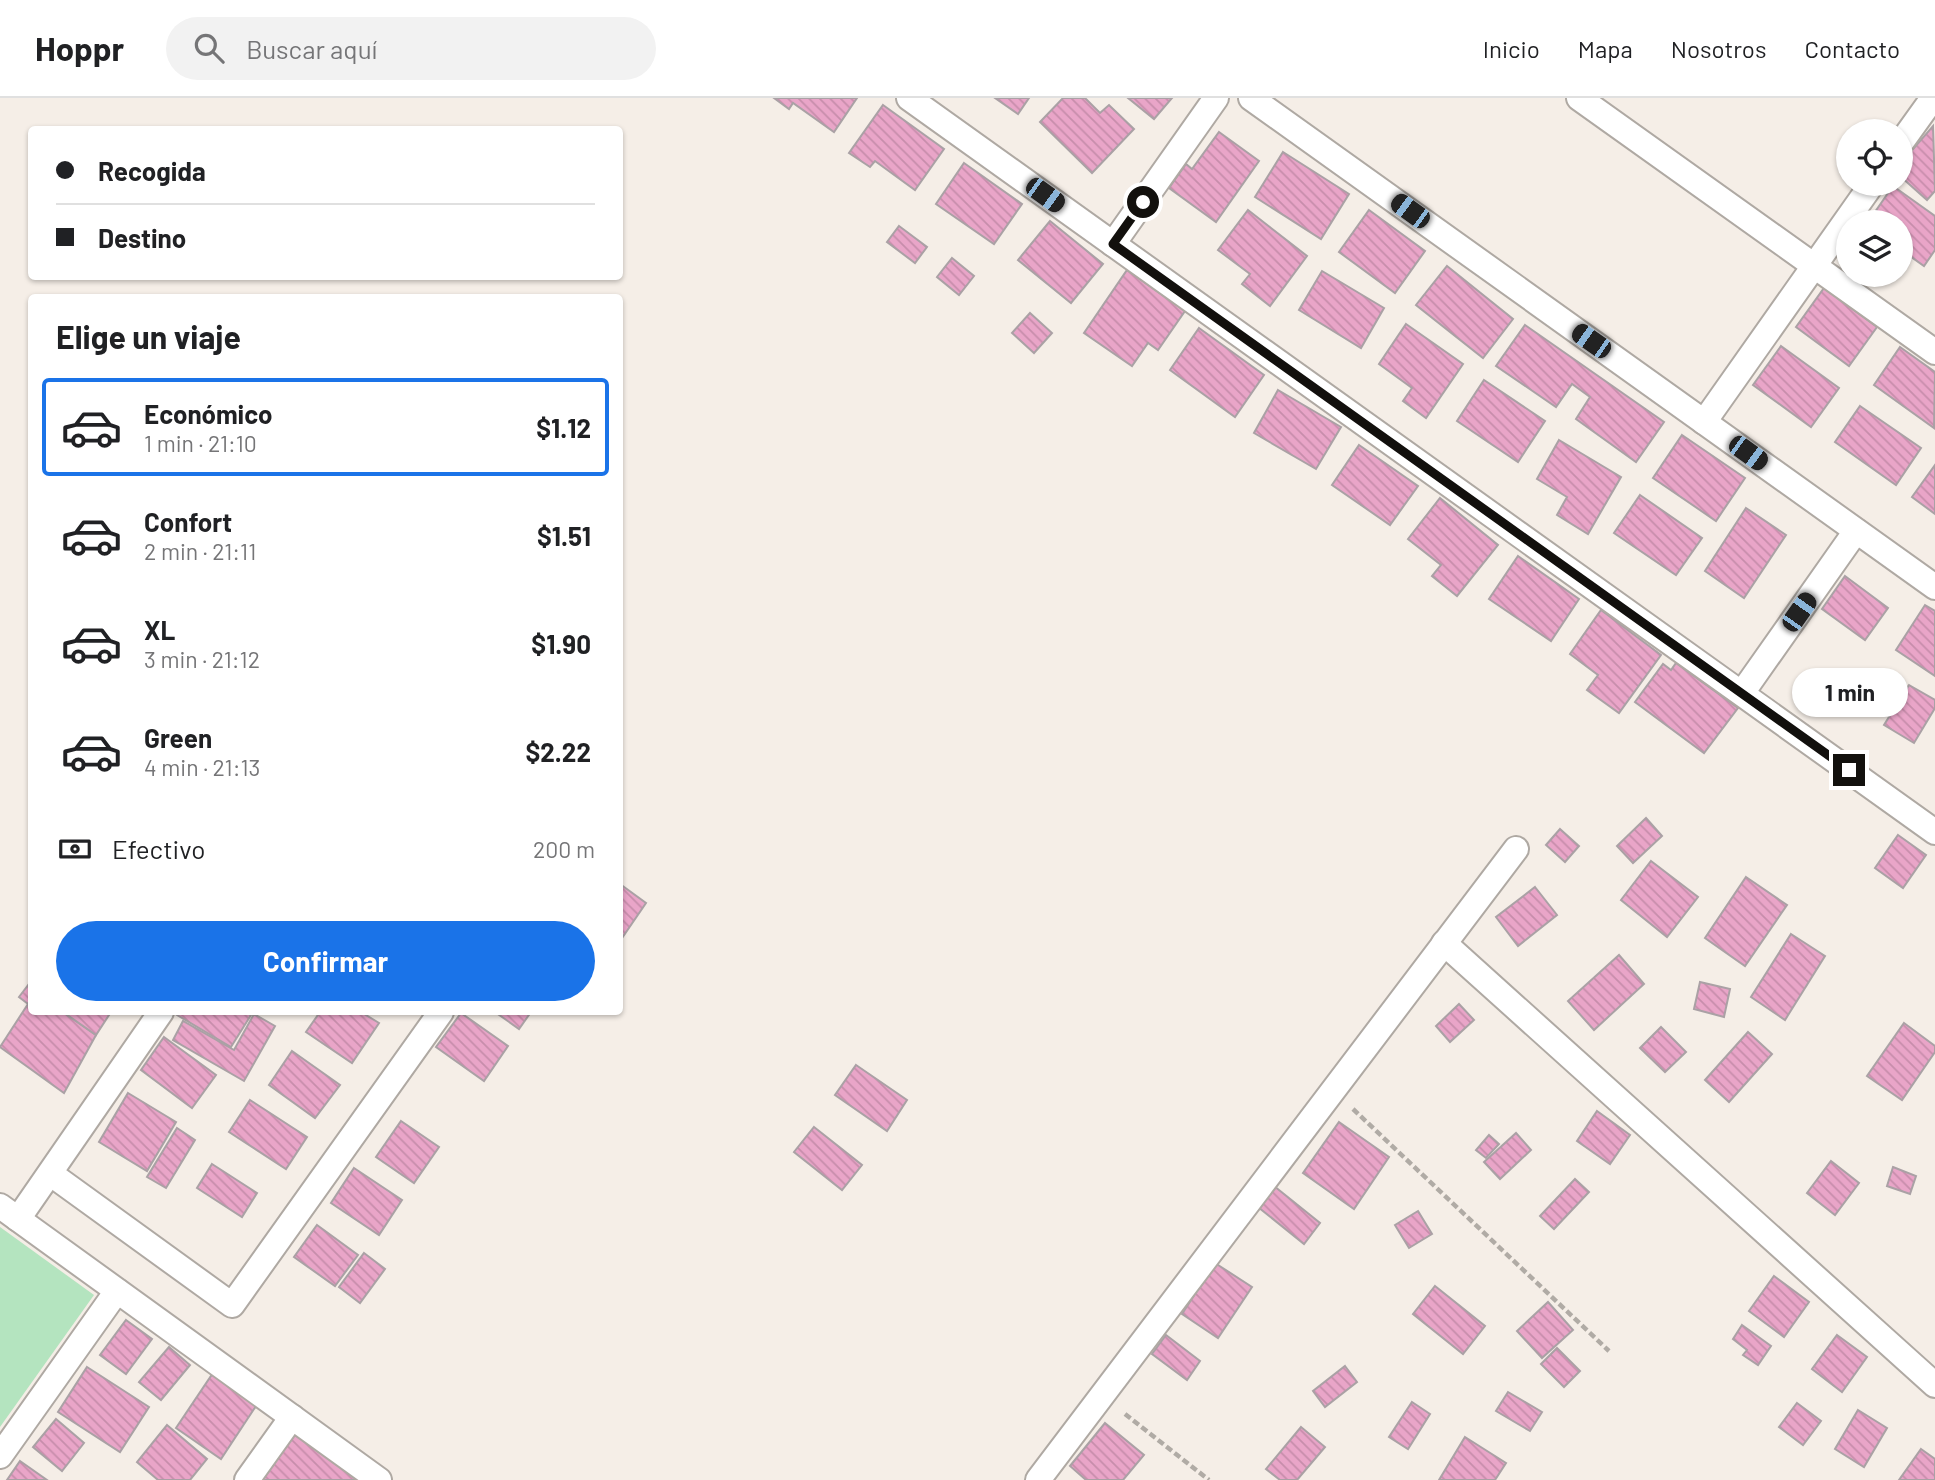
<!DOCTYPE html>
<html lang="es">
<head>
<meta charset="utf-8">
<style>
  body { margin:0; font-family:Barlow,sans-serif; background:#f2f2f2; color:#202124; height:100vh; display:flex; flex-direction:column; font-size:26px; white-space:nowrap }
  * { box-sizing:border-box; margin:0 }
  p { font-size:23px; color:#757577 }
  .icon { flex:none; width:38px; height:38px; fill:none; stroke:currentColor; stroke-width:2; stroke-linecap:round; stroke-linejoin:round }
  .map { position:relative; flex:1; overflow:hidden }
  .drawer { position:absolute; left:28px; top:196px; width:595px; height:721px; display:flex; flex-direction:column; background:#fff; border-radius:7px; box-shadow:0 2px 5px #0004 }
  .drawer>* { flex:none }
  .guide { position:absolute; left:28px; top:28px; width:595px; height:154px; border-radius:7px; box-shadow:0 2px 5px #0004; display:grid; align-content:center; height:154px; padding:0 28px; background:#fff }
  .tools { position:absolute; left:1836px; top:21px; display:grid; gap:14px }
  .tools a { display:grid; place-items:center; width:77px; height:77px; border-radius:50%; background:#fff; box-shadow:0 2px 5px #0004; font-size:35px }
  .end { position:absolute; width:32px; height:32px; margin:-16px; border:9px solid #12100d; background:#fff; box-shadow:0 0 0 4px #fff }
  .from { border-radius:50% }
  .bubble { position:absolute; height:49px; border-radius:24px; background:#fff; box-shadow:0 2px 5px #0004; font-size:23px; font-weight:700; line-height:49px; text-align:center }
  .car { position:absolute; width:21px; height:42px; margin:-21px -10px; border-radius:9px; box-shadow:0 0 5px 2px #0007; background:linear-gradient(#222 24%,#8ab4d8 0 40%,#222 0 76%,#8ab4d8 0 86%,#222 0) }
  .guide b { display:flex; align-items:center; gap:24px; height:66px; font-size:26px }
  .guide b+b { border-top:2px solid #e0e0e0 }
  .guide i { width:18px; height:18px; background:#202124 }
  ul { padding:0; list-style:none }
  li { display:flex; align-items:center; gap:21px; height:98px; margin:0 14px 10px; padding:0 14px; border:4px solid transparent; border-radius:7px }
  li div { flex:1 }
  li b { display:block; font-size:26px }
  li em { font-style:normal; font-weight:700 }
  li.selected { border-color:#1a73e8 }
  li>.icon { width:63px; height:63px; stroke-width:1.5 }
  h2 { padding:0 28px; font-size:32px; line-height:84px }
  .pay { display:flex; align-items:center; gap:18px; height:77px; padding:0 28px; font-size:26px }
  .pay p { margin-inline-start:auto }
  .button { display:flex; gap:14px; margin-top:auto; padding:14px 28px }
  .button a { flex:1; height:80px; border-radius:42px; background:#1a73e8; color:#fff; font-size:28px; font-weight:700; line-height:80px; text-align:center }
  header { display:flex; align-items:center; gap:42px; box-sizing:border-box; height:98px; padding:0 35px; background:#fff; border-bottom:2px solid #e0e0e0 }
  header strong { font-size:33px }
  nav { display:flex; gap:38px; margin-inline-start:auto; font-size:24px }
  .search { width:490px; height:63px; background:#f2f2f2; display:flex; align-items:center; gap:18px; box-sizing:border-box; padding:0 24px; border-radius:38px; color:#757577; font-size:26px }
  .map>svg:first-child { display:block }
  .green { fill:#b4e4bf }
  .building { fill:url(#building-back-hatch); stroke:#aaa1a5; stroke-width:2 }
  .lines { fill:none; stroke-linecap:round; stroke-linejoin:round }
  .street-casing { stroke:#afa9a3; stroke-width:28 }
  .path { stroke:#b0aba5; stroke-width:4.5; stroke-dasharray:7 3.5; stroke-linecap:butt }
  .street { stroke:#fff; stroke-width:24 }
  .route { stroke:#12100d; stroke-width:9 }
</style>
</head>
<body>
<header>
<strong>Hoppr</strong>
<div class="search"><svg class="icon" aria-label="search" viewBox="0 0 24 24"><circle cx="10" cy="10" r="6"/><path d="M15 15l6 6"/></svg>Buscar aquí</div>
<nav><a>Inicio</a><a>Mapa</a><a>Nosotros</a><a>Contacto</a></nav>
</header>
<div class="map">
<svg width="1935" height="1382" viewBox="0 0 1935 1382">
  <defs>
    <pattern id="building-back-hatch" width="6" height="6" patternUnits="userSpaceOnUse" patternTransform="scale(1.75)"><rect width="6" height="6" fill="#e9a5c8"/><path d="M-1 5l2 2M0 0l6 6M5-1l2 2" fill="none" stroke="#c78dab"/></pattern>
  </defs>
  <rect width="100%" height="100%" fill="#f5eee7"/>
  <polygon class="green" points="0,1129 94,1197 0,1329"/>
  <g class="building">
    <polygon points="774,0 857,0 834,34 793,5 789,11"/>
    <polygon points="995,0 1029,0 1018,16"/>
    <polygon points="1063,0 1085,0 1100,15 1109,7 1134,31 1092,75 1040,24"/>
    <polygon points="1128,0 1172,0 1154,21"/>
    <polygon points="883,7 944,51 915,92 875,63 870,69 849,55"/>
    <polygon points="1933,28 1935,93 1927,102 1900,78 1900,66"/>
    <polygon points="1219,34 1259,63 1216,124 1169,90 1186,66 1192,71"/>
    <polygon points="1283,54 1349,96 1321,141 1255,99"/>
    <polygon points="964,65 1022,106 994,146 936,106"/>
    <polygon points="1893,88 1935,118 1935,152 1924,168 1900,151 1900,124 1868,124"/>
    <polygon points="1248,112 1307,158 1270,208 1242,186 1250,176 1218,152"/>
    <polygon points="1369,112 1425,153 1395,195 1339,154"/>
    <polygon points="1050,123 1103,166 1071,205 1018,162"/>
    <polygon points="899,128 927,149 915,165 887,144"/>
    <polygon points="952,160 974,178 959,197 937,179"/>
    <polygon points="1447,168 1513,221 1483,260 1416,207"/>
    <polygon points="1127,172 1185,213 1158,252 1148,245 1132,268 1084,235"/>
    <polygon points="1322,173 1384,210 1361,250 1299,212"/>
    <polygon points="1824,190 1877,229 1849,268 1796,229"/>
    <polygon points="1030,215 1052,235 1034,255 1012,235"/>
    <polygon points="1406,226 1463,266 1426,320 1403,303 1412,290 1379,266"/>
    <polygon points="1525,227 1664,324 1636,364 1576,321 1590,299 1572,286 1556,309 1496,268"/>
    <polygon points="1199,230 1264,277 1235,319 1170,272"/>
    <polygon points="1781,248 1839,290 1811,329 1753,287"/>
    <polygon points="1900,249 1935,274 1934,330 1874,287"/>
    <polygon points="1484,282 1545,323 1518,364 1457,323"/>
    <polygon points="1278,292 1341,329 1316,371 1254,335"/>
    <polygon points="1860,308 1921,350 1896,387 1835,344"/>
    <polygon points="1682,337 1745,380 1716,423 1653,380"/>
    <polygon points="1559,342 1621,379 1588,436 1557,417 1567,399 1537,381"/>
    <polygon points="1359,347 1418,388 1390,427 1332,387"/>
    <polygon points="1935,367 1935,416 1912,399"/>
    <polygon points="1640,397 1702,440 1676,477 1614,435"/>
    <polygon points="1440,400 1498,447 1457,498 1432,478 1441,467 1408,441"/>
    <polygon points="1746,410 1786,437 1744,500 1705,473"/>
    <polygon points="1518,458 1579,501 1551,543 1489,501"/>
    <polygon points="1845,478 1888,510 1865,542 1822,511"/>
    <polygon points="1925,507 1935,513 1935,578 1896,552"/>
    <polygon points="1601,512 1661,557 1619,615 1587,592 1598,577 1570,556"/>
    <polygon points="1676,565 1738,610 1704,655 1635,604 1663,566 1671,572"/>
    <polygon points="1909,587 1935,602 1935,610 1914,645 1884,627"/>
    <polygon points="1646,720 1662,738 1633,765 1617,748"/>
    <polygon points="1560,731 1579,748 1565,764 1546,747"/>
    <polygon points="1898,737 1926,757 1903,790 1875,770"/>
    <polygon points="1651,763 1698,799 1667,839 1621,802"/>
    <polygon points="1746,779 1787,807 1745,868 1705,840"/>
    <polygon points="620,786 646,805 620,843"/>
    <polygon points="1535,789 1557,817 1518,848 1496,819"/>
    <polygon points="1791,836 1825,858 1785,922 1751,899"/>
    <polygon points="1619,857 1644,886 1594,932 1568,903"/>
    <polygon points="32,882 32,909 19,899"/>
    <polygon points="1700,884 1730,891 1724,919 1694,911"/>
    <polygon points="28,906 32,914 63,914 96,937 64,995 0,949"/>
    <polygon points="1459,906 1474,922 1450,944 1436,928"/>
    <polygon points="63,914 111,914 96,937"/>
    <polygon points="179,914 245,914 251,917 231,949 177,917"/>
    <polygon points="320,914 361,914 379,925 352,965 306,934"/>
    <polygon points="495,914 531,914 519,931"/>
    <polygon points="461,915 508,948 484,983 436,949"/>
    <polygon points="254,916 275,928 244,983 173,942 183,923 234,952"/>
    <polygon points="1904,925 1935,948 1935,954 1902,1002 1867,978"/>
    <polygon points="1661,929 1686,954 1665,974 1640,950"/>
    <polygon points="1748,934 1772,956 1729,1004 1705,982"/>
    <polygon points="164,939 216,977 192,1010 141,972"/>
    <polygon points="292,953 340,987 315,1020 269,987"/>
    <polygon points="856,967 907,1002 887,1033 835,997"/>
    <polygon points="128,995 176,1024 147,1073 99,1044"/>
    <polygon points="250,1002 307,1039 286,1071 229,1034"/>
    <polygon points="1597,1013 1630,1037 1610,1066 1577,1043"/>
    <polygon points="401,1023 439,1049 414,1085 376,1059"/>
    <polygon points="1339,1024 1389,1059 1354,1111 1303,1075"/>
    <polygon points="814,1029 862,1067 842,1092 794,1054"/>
    <polygon points="177,1030 195,1042 166,1090 147,1079"/>
    <polygon points="1516,1035 1531,1052 1500,1081 1484,1064"/>
    <polygon points="1489,1037 1499,1046 1486,1060 1476,1052"/>
    <polygon points="1831,1063 1859,1085 1835,1117 1807,1095"/>
    <polygon points="212,1066 257,1095 242,1119 197,1090"/>
    <polygon points="1893,1069 1916,1078 1910,1096 1887,1088"/>
    <polygon points="354,1070 402,1102 379,1137 331,1105"/>
    <polygon points="1575,1081 1589,1094 1554,1131 1540,1118"/>
    <polygon points="1274,1088 1320,1125 1304,1146 1258,1109"/>
    <polygon points="1418,1113 1432,1136 1409,1150 1395,1127"/>
    <polygon points="317,1127 358,1157 335,1188 294,1159"/>
    <polygon points="364,1155 385,1171 360,1205 339,1189"/>
    <polygon points="1215,1165 1252,1189 1218,1240 1182,1216"/>
    <polygon points="1774,1178 1809,1204 1784,1239 1749,1213"/>
    <polygon points="1435,1188 1485,1228 1463,1256 1413,1216"/>
    <polygon points="1548,1204 1573,1232 1542,1260 1517,1233"/>
    <polygon points="126,1222 152,1241 126,1276 100,1257"/>
    <polygon points="1742,1227 1771,1248 1758,1267 1743,1257 1747,1252 1733,1241"/>
    <polygon points="1166,1237 1200,1263 1187,1282 1152,1256"/>
    <polygon points="1837,1237 1867,1259 1842,1294 1812,1271"/>
    <polygon points="169,1249 190,1267 161,1302 139,1284"/>
    <polygon points="1557,1250 1580,1273 1564,1289 1541,1266"/>
    <polygon points="1345,1268 1357,1284 1325,1309 1313,1293"/>
    <polygon points="87,1269 149,1309 120,1354 58,1314"/>
    <polygon points="215,1272 260,1302 221,1361 176,1330"/>
    <polygon points="1508,1294 1542,1314 1530,1333 1496,1313"/>
    <polygon points="1412,1304 1430,1316 1408,1351 1389,1339"/>
    <polygon points="1797,1305 1821,1323 1803,1347 1779,1329"/>
    <polygon points="1858,1312 1887,1330 1864,1369 1835,1351"/>
    <polygon points="56,1321 84,1345 62,1373 33,1349"/>
    <polygon points="1105,1325 1144,1357 1123,1382 1086,1382 1070,1368"/>
    <polygon points="167,1327 207,1361 190,1382 158,1382 137,1364"/>
    <polygon points="1301,1329 1325,1349 1297,1382 1280,1382 1266,1371"/>
    <polygon points="291,1334 365,1382 261,1382"/>
    <polygon points="1465,1339 1506,1365 1495,1382 1439,1382"/>
    <polygon points="1921,1351 1935,1361 1935,1382 1899,1382"/>
    <polygon points="20,1363 47,1382 7,1382"/>
  </g>
  <g class="lines">
    <defs>
      <g id="street">
        <polyline points="909,0 1935,734"/>
        <polyline points="1251,0 1935,489"/>
        <polyline points="1579,0 1935,254"/>
        <polyline points="1900,46 1933,0"/>
        <polyline points="1113,146 1216,0"/>
        <polyline points="1704,324 1872,86"/>
        <polyline points="1742,595 1856,433"/>
        <polyline points="1444,845 1935,1287"/>
        <polyline points="51,1076 232,1207 441,914"/>
        <polyline points="0,1108 379,1382"/>
        <polyline points="18,1121 161,914"/>
        <polyline points="0,1358 117,1193"/>
        <polyline points="247,1382 292,1319"/>
        <polyline points="1038,1382 1516,751"/>
      </g>
    </defs>
    <use href="#street" class="street-casing"/>
    <g class="path">
      <polyline points="1353,1011 1609,1253"/>
      <polyline points="1125,1316 1209,1382"/>
    </g>
    <use href="#street" class="street"/>
  </g>
  <g class="lines">
    <polyline class="route" points="1143,104 1113,146 1849,672"/>
  </g>
</svg>
<div class="tools">
<a><svg class="icon" aria-label="locate" viewBox="0 0 24 24"><circle cx="12" cy="12" r="6"/><path d="M12 2v4M12 18v4M2 12h4M18 12h4"/></svg></a>
<a><svg class="icon" aria-label="layers" viewBox="0 0 24 24"><path d="M12 4l9 5-9 5-9-5zM3 14l9 5 9-5"/></svg></a>
</div>
<i class="end from" style="left:1143px;top:104px"></i>
<i class="end" style="left:1849px;top:672px"></i>
<div class="bubble" style="left:1792px;top:570px;width:116px">1 min</div>
<i class="car" style="left:1045px;top:97px;rotate:126deg"></i>
<i class="car" style="left:1410px;top:113px;rotate:306deg"></i>
<i class="car" style="left:1591px;top:243px;rotate:305deg"></i>
<i class="car" style="left:1748px;top:355px;rotate:126deg"></i>
<i class="car" style="left:1799px;top:514px;rotate:35deg"></i>
<div class="guide">
<b><i class="from"></i>Recogida</b>
<b><i></i>Destino</b>
</div>
<section class="drawer">
<h2>Elige un viaje</h2>
<ul>
<li class="selected"><svg class="icon" aria-label="car" viewBox="0 0 24 24"><path d="M5 17H2v-5l4-1 3-4h7l3 4 3 1v5h-3M9 17h6M6 11h13"/><circle cx="7" cy="17" r="2"/><circle cx="17" cy="17" r="2"/></svg><div><b>Económico</b><p>1 min · 21:10</p></div><em>$1.12</em></li>
<li><svg class="icon" aria-label="car" viewBox="0 0 24 24"><path d="M5 17H2v-5l4-1 3-4h7l3 4 3 1v5h-3M9 17h6M6 11h13"/><circle cx="7" cy="17" r="2"/><circle cx="17" cy="17" r="2"/></svg><div><b>Confort</b><p>2 min · 21:11</p></div><em>$1.51</em></li>
<li><svg class="icon" aria-label="car" viewBox="0 0 24 24"><path d="M5 17H2v-5l4-1 3-4h7l3 4 3 1v5h-3M9 17h6M6 11h13"/><circle cx="7" cy="17" r="2"/><circle cx="17" cy="17" r="2"/></svg><div><b>XL</b><p>3 min · 21:12</p></div><em>$1.90</em></li>
<li><svg class="icon" aria-label="car" viewBox="0 0 24 24"><path d="M5 17H2v-5l4-1 3-4h7l3 4 3 1v5h-3M9 17h6M6 11h13"/><circle cx="7" cy="17" r="2"/><circle cx="17" cy="17" r="2"/></svg><div><b>Green</b><p>4 min · 21:13</p></div><em>$2.22</em></li>
</ul>
<div class="pay"><svg class="icon" aria-label="cash" viewBox="0 0 24 24"><path d="M3 7h18v10H3z"/><circle cx="12" cy="12" r="2"/></svg>Efectivo<p>200 m</p></div>
<div class="button"><a>Confirmar</a></div>
</section>
</div>
</body>
</html>
